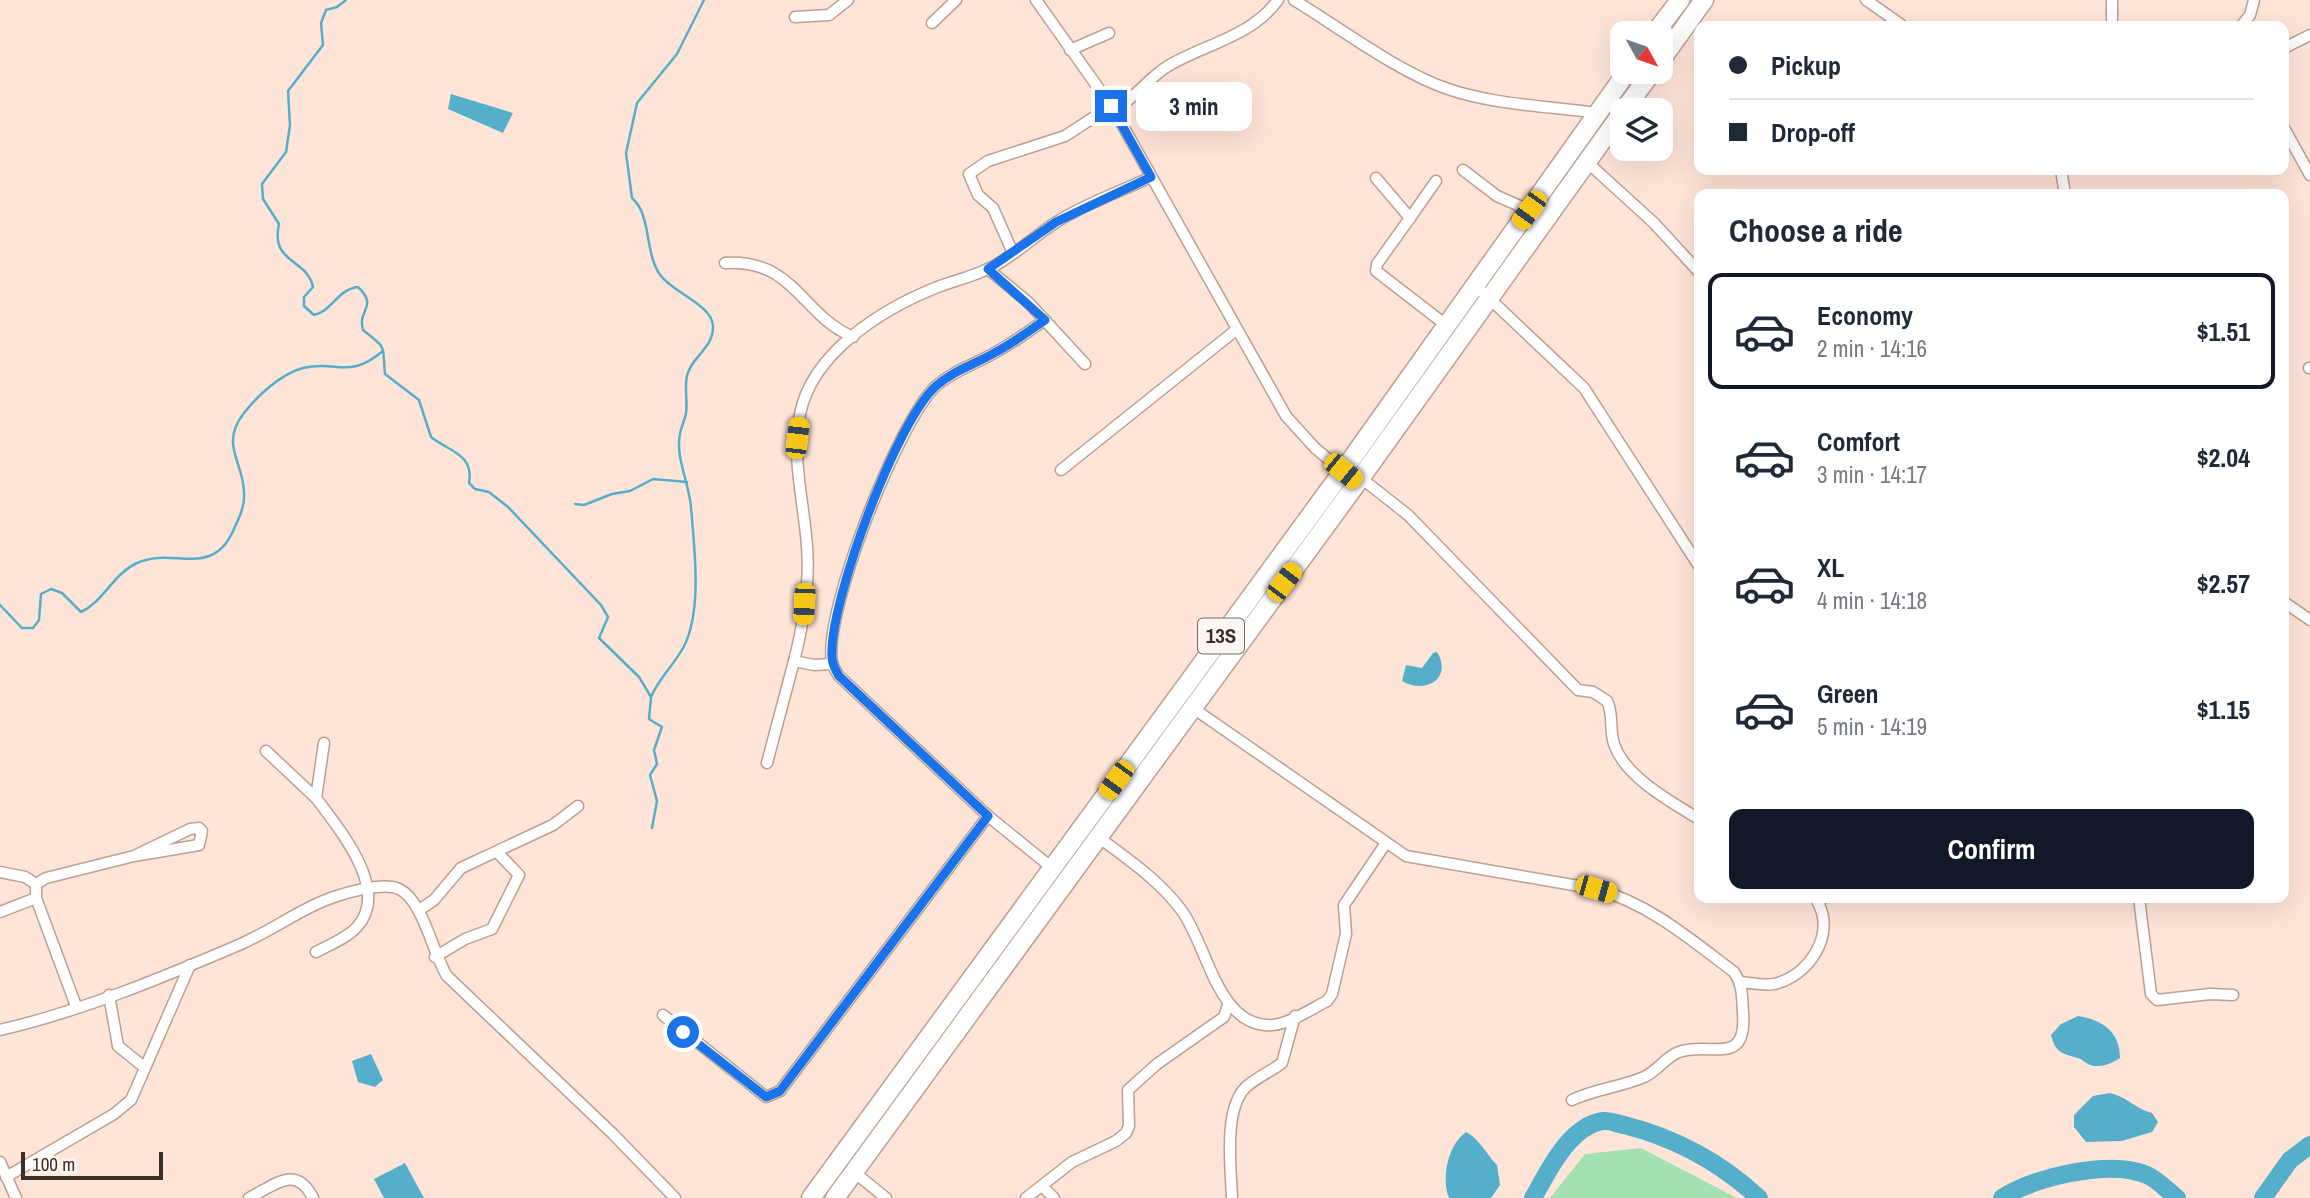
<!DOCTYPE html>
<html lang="en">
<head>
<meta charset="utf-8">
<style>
  body { margin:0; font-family:"Archivo Narrow",sans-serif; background:#f2f2f3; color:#1f2937; height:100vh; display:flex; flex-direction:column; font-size:26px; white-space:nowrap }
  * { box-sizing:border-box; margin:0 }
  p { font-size:23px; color:#747a83 }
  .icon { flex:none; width:38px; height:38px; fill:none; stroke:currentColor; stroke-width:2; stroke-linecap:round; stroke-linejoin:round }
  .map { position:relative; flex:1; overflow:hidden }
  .sheet { position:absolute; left:1694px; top:189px; width:595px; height:714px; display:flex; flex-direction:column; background:#fff; border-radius:14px; box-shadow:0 7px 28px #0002 }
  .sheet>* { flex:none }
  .top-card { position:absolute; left:1694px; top:21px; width:595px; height:154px; border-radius:14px; box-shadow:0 7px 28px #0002; display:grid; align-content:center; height:154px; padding:0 35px; background:#fff }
  .needle { width:46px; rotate:130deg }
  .buttons { position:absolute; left:1610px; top:21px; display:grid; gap:14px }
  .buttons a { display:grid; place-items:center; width:63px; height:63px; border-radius:14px; background:#fff; box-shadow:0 7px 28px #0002; font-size:35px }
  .scale { position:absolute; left:21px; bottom:18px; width:142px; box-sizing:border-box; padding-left:7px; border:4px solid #3a2e28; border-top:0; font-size:19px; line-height:24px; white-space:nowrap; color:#3a2e28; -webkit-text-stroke:5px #fdf7f3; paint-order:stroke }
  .end { position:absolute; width:32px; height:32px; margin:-16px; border:9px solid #1a73e8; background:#fff; box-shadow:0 0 0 4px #fff }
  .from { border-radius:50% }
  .bubble { position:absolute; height:49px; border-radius:14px; background:#fff; box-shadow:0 7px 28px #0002; font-size:23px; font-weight:800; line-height:49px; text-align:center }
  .car { position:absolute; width:21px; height:42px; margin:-21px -10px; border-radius:9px; box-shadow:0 0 5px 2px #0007; background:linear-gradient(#f5c518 24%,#345 0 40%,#f5c518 0 76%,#345 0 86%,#f5c518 0) }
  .top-card b { display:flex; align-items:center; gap:24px; height:66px; font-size:26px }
  .top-card b+b { border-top:2px solid #e0e1e3 }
  .top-card i { width:18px; height:18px; background:#1f2937 }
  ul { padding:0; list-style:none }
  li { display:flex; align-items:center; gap:21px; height:116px; margin:0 14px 10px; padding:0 21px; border:4px solid transparent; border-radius:14px }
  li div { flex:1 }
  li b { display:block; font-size:26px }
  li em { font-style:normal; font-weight:800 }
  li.active { border-color:#111827 }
  li>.icon { width:63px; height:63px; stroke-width:1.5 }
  h2 { padding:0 35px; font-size:32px; line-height:84px }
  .primary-button { display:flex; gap:14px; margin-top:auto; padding:14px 35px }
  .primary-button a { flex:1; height:80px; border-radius:14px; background:#111827; color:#fff; font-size:28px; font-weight:800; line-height:80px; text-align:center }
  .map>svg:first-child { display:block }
  .green { fill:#a5e1b0 }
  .water { fill:#55aeca }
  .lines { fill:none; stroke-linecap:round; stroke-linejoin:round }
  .stream { stroke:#55aeca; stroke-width:2.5 }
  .river { stroke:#55aeca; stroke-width:18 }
  .street-casing { stroke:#bd9f8f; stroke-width:13 }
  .highway-casing { stroke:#bd9f8f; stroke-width:21 }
  .street { stroke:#fff; stroke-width:10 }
  .highway { stroke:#fff; stroke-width:18 }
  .route { stroke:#1a73e8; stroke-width:9 }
  .labels { text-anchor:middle; stroke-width:7; stroke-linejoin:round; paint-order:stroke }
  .shield { fill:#fdf7f3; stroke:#746a65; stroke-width:2 }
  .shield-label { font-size:21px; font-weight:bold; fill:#3a2e28 }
</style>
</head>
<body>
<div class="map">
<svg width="2310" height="1198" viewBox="0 0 2310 1198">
  <rect width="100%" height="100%" fill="#ffe5d8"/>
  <polygon class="green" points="1641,1148 1737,1198 1550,1198 1585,1154"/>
  <g class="water">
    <polygon points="451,94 513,113 503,133 448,109"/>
    <path d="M1437 652C1453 678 1426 695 1402 681L1406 665 1422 668 1433 653Z"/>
    <path d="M2078 1016C2102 1020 2120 1031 2120 1058 2111 1064 2098 1069 2088 1064 2084 1062 2082 1059 2078 1058 2062 1054 2055 1052 2051 1035L2061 1024Z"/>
    <polygon points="371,1054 383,1080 375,1087 358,1082 352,1061"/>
    <path d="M2110 1093C2129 1098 2134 1108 2152 1113L2158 1122 2152 1132 2122 1141 2086 1142 2074 1127V1115L2093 1096Z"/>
    <path d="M1466 1132C1479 1138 1486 1154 1497 1165L1500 1185 1491 1198H1449C1441 1177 1448 1145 1466 1132Z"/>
    <polygon points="405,1163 424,1198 384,1198 374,1179"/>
  </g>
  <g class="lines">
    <g class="stream">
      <path d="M346 0 337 7 326 10 321 23 323 45 288 91 290 125 286 152 262 184 263 199 279 224C270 264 307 258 313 287L304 297V306L314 315C332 311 338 289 358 287 379 307 357 309 363 330 388 350 382 343 385 374L419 400 431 437C450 452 474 454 469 483L475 489 489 492 508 507 601 605 608 617 599 638 639 677 651 697 649 719 662 727 654 750 657 764 650 775 657 801 652 828"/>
      <polyline points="575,504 584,505 612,494 630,491 653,479 687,482"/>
      <path d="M0 605 22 628H33L39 620 41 594 51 589 62 593 81 612C104 601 114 573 137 563 174 546 212 580 234 529 239 518 245 506 244 493 244 462 219 445 244 413 258 395 281 374 303 368 338 360 348 380 383 351"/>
      <path d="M651 697C659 678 673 666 683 648 703 612 694 546 691 507 689 483 675 456 680 434 681 427 685 420 686 413 688 401 684 388 687 376 691 357 714 348 713 326 712 305 674 293 661 276 644 254 652 215 632 198L626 153 637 103 677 54 704 0"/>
    </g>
    <g class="river">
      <path d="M1533 1198C1548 1172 1569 1126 1603 1121 1609 1120 1618 1124 1624 1125 1676 1138 1720 1162 1759 1198"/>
      <path d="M2002 1198C2033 1177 2111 1159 2147 1175 2157 1179 2168 1191 2177 1198"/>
      <polyline points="2263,1198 2290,1160 2310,1145"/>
    </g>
    <defs>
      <g id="street">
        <polyline points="1036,0 1114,110 1286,416 1315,448 1346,474"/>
        <path d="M1294 0C1340 28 1398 72 1448 89 1495 105 1548 106 1597 113"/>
        <polyline points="1866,0 1903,26"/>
        <polyline points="2112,0 2112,26"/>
        <polyline points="795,17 829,15 848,0"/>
        <polyline points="932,23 956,0"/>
        <polyline points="2241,26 2250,15 2254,0"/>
        <polyline points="2284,48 2310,35"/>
        <polyline points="1070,50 1109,33"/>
        <path d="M1114 110C1137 97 1148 78 1168 66 1205 44 1251 37 1278 0"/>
        <polyline points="2284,128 2310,175"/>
        <polyline points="1587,162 1654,223 1699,272"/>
        <polyline points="1463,170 1497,196 1529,210"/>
        <polyline points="2061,170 2065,194"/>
        <polyline points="1376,178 1410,218 1377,264 1376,271 1446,325"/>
        <polyline points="1410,218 1436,181"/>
        <polyline points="1013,253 993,208 978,195 969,174 988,161 1065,136 1111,106"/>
        <path d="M725 263C795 259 800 314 853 337"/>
        <polyline points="988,269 1028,302 1085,364"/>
        <polyline points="1474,284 1584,388 1699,566"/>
        <path d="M1045 320C1029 331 1013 343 996 352 976 364 954 370 936 386 899 420 823 612 832 662 833 667 836 671 839 676L988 816 1051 867"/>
        <polyline points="2309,368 2310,368"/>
        <polyline points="1061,470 1236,330"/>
        <path d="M1361 478 1408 515 1578 690 1593 692 1607 701C1614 715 1609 729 1614 744 1625 777 1671 802 1699 819"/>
        <polyline points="2284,602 2310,620"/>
        <path d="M832 664 814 665 794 661C804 622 811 576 806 535 802 495 792 455 800 414 812 353 881 310 935 288 953 281 972 277 990 268 1013 257 1033 237 1055 223 1084 204 1120 192 1151 177"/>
        <path d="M1190 706 1406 856 1596 889C1650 904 1690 939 1734 972 1743 985 1742 998 1743 1013 1747 1068 1710 1041 1679 1052 1665 1057 1658 1071 1644 1077 1621 1087 1595 1089 1572 1100"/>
        <polyline points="266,751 316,798"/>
        <polyline points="767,763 794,661"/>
        <path d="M1098 837C1128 859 1160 881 1182 911 1208 947 1218 1029 1273 1025 1291 1023 1311 1009 1327 1001L1332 994 1346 934 1344 905 1386 843"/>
        <polyline points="0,872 25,877 36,884"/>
        <polyline points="2139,898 2151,994 2157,1000 2210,994 2233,995"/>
        <polyline points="419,910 434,900 461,868 553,825 578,806"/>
        <polyline points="0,912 36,898"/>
        <path d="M316 952C329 945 347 938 357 927 391 890 339 829 316 798L324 743"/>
        <polyline points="435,957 465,939 492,929 519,875 497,852"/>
        <path d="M1741 982C1752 983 1764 986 1774 984 1808 977 1836 935 1818 903L1823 898"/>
        <polyline points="109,995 118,1046 144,1067"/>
        <polyline points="76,1006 36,898 36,884 46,878 134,856 199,845 202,831 199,828 190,829 134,856"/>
        <polyline points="663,1015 766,1097 780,1091 988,816"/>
        <path d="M0 1030C82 1011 164 977 241 944 271 931 302 908 331 898 348 892 383 882 399 889 423 900 433 954 447 976L613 1134 675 1198"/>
        <polyline points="0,1162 16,1198"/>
        <polyline points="854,1172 886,1198"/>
        <polyline points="6,1177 114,1114 131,1100 190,965"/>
        <polyline points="1042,1186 1054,1198"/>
        <path d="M249 1198C275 1185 296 1164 313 1198"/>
        <polyline points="1026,1198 1072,1162 1116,1141 1126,1133 1129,1126 1128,1090 1157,1064 1224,1017 1228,1005"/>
        <path d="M1232 1198C1231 1169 1223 1109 1246 1087 1257 1077 1270 1072 1282 1063L1295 1016"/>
      </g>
      <g id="highway">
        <polyline points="1655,33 1680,0"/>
        <polyline points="1661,60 1704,0"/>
        <polyline points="1624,110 1652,72"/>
        <polyline points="811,1198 1343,471 1627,72"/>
        <polyline points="835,1198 1357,483 1622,113"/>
      </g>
    </defs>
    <use href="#street" class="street-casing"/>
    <use href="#highway" class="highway-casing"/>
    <use href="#street" class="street"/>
    <use href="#highway" class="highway"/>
  </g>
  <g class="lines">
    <path class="route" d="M683 1032 766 1097 780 1091 988 816 839 676C834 667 831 661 832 651 832 597 896 422 936 386 954 370 976 364 996 352 1013 343 1029 331 1045 320L988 269 1056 222 1151 177 1111 106"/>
  </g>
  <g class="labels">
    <rect class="shield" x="1198" y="618.5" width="46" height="35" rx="5"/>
    <g class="shield-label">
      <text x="1221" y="643">13S</text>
    </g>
  </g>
</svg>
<div class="buttons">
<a><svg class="needle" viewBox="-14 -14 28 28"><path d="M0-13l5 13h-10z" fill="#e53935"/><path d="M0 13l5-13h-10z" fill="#747a83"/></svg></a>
<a><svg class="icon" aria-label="layers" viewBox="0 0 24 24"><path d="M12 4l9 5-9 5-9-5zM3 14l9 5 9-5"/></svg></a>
</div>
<div class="scale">100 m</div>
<i class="end from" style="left:683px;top:1032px"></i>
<i class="end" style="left:1111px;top:106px"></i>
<div class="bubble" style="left:1136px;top:82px;width:116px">3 min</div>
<i class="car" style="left:1529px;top:210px;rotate:216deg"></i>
<i class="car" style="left:797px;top:438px;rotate:7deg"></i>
<i class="car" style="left:1343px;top:471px;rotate:129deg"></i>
<i class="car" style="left:1284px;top:582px;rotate:37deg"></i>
<i class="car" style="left:804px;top:604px;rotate:183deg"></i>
<i class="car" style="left:1116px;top:780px;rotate:216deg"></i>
<i class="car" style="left:1596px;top:889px;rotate:106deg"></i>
<div class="top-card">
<b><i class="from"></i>Pickup</b>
<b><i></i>Drop-off</b>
</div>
<section class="sheet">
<h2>Choose a ride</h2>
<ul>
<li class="active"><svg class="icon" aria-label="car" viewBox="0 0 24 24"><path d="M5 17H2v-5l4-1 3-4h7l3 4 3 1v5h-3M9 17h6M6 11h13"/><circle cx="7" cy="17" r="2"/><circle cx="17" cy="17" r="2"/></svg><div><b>Economy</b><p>2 min · 14:16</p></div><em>$1.51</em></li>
<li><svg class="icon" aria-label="car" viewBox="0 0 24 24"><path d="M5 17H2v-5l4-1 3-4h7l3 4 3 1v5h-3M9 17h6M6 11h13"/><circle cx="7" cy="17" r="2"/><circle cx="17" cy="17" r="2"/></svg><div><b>Comfort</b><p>3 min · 14:17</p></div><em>$2.04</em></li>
<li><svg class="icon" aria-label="car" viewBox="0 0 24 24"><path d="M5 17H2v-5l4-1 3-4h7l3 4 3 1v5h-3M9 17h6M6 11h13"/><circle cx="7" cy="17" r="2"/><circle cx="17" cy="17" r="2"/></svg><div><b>XL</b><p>4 min · 14:18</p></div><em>$2.57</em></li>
<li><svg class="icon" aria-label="car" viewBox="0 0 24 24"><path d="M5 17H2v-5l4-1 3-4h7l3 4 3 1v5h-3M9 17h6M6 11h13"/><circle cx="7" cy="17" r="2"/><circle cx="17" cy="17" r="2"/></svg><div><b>Green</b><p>5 min · 14:19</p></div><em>$1.15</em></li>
</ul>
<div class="primary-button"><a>Confirm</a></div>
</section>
</div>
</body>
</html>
